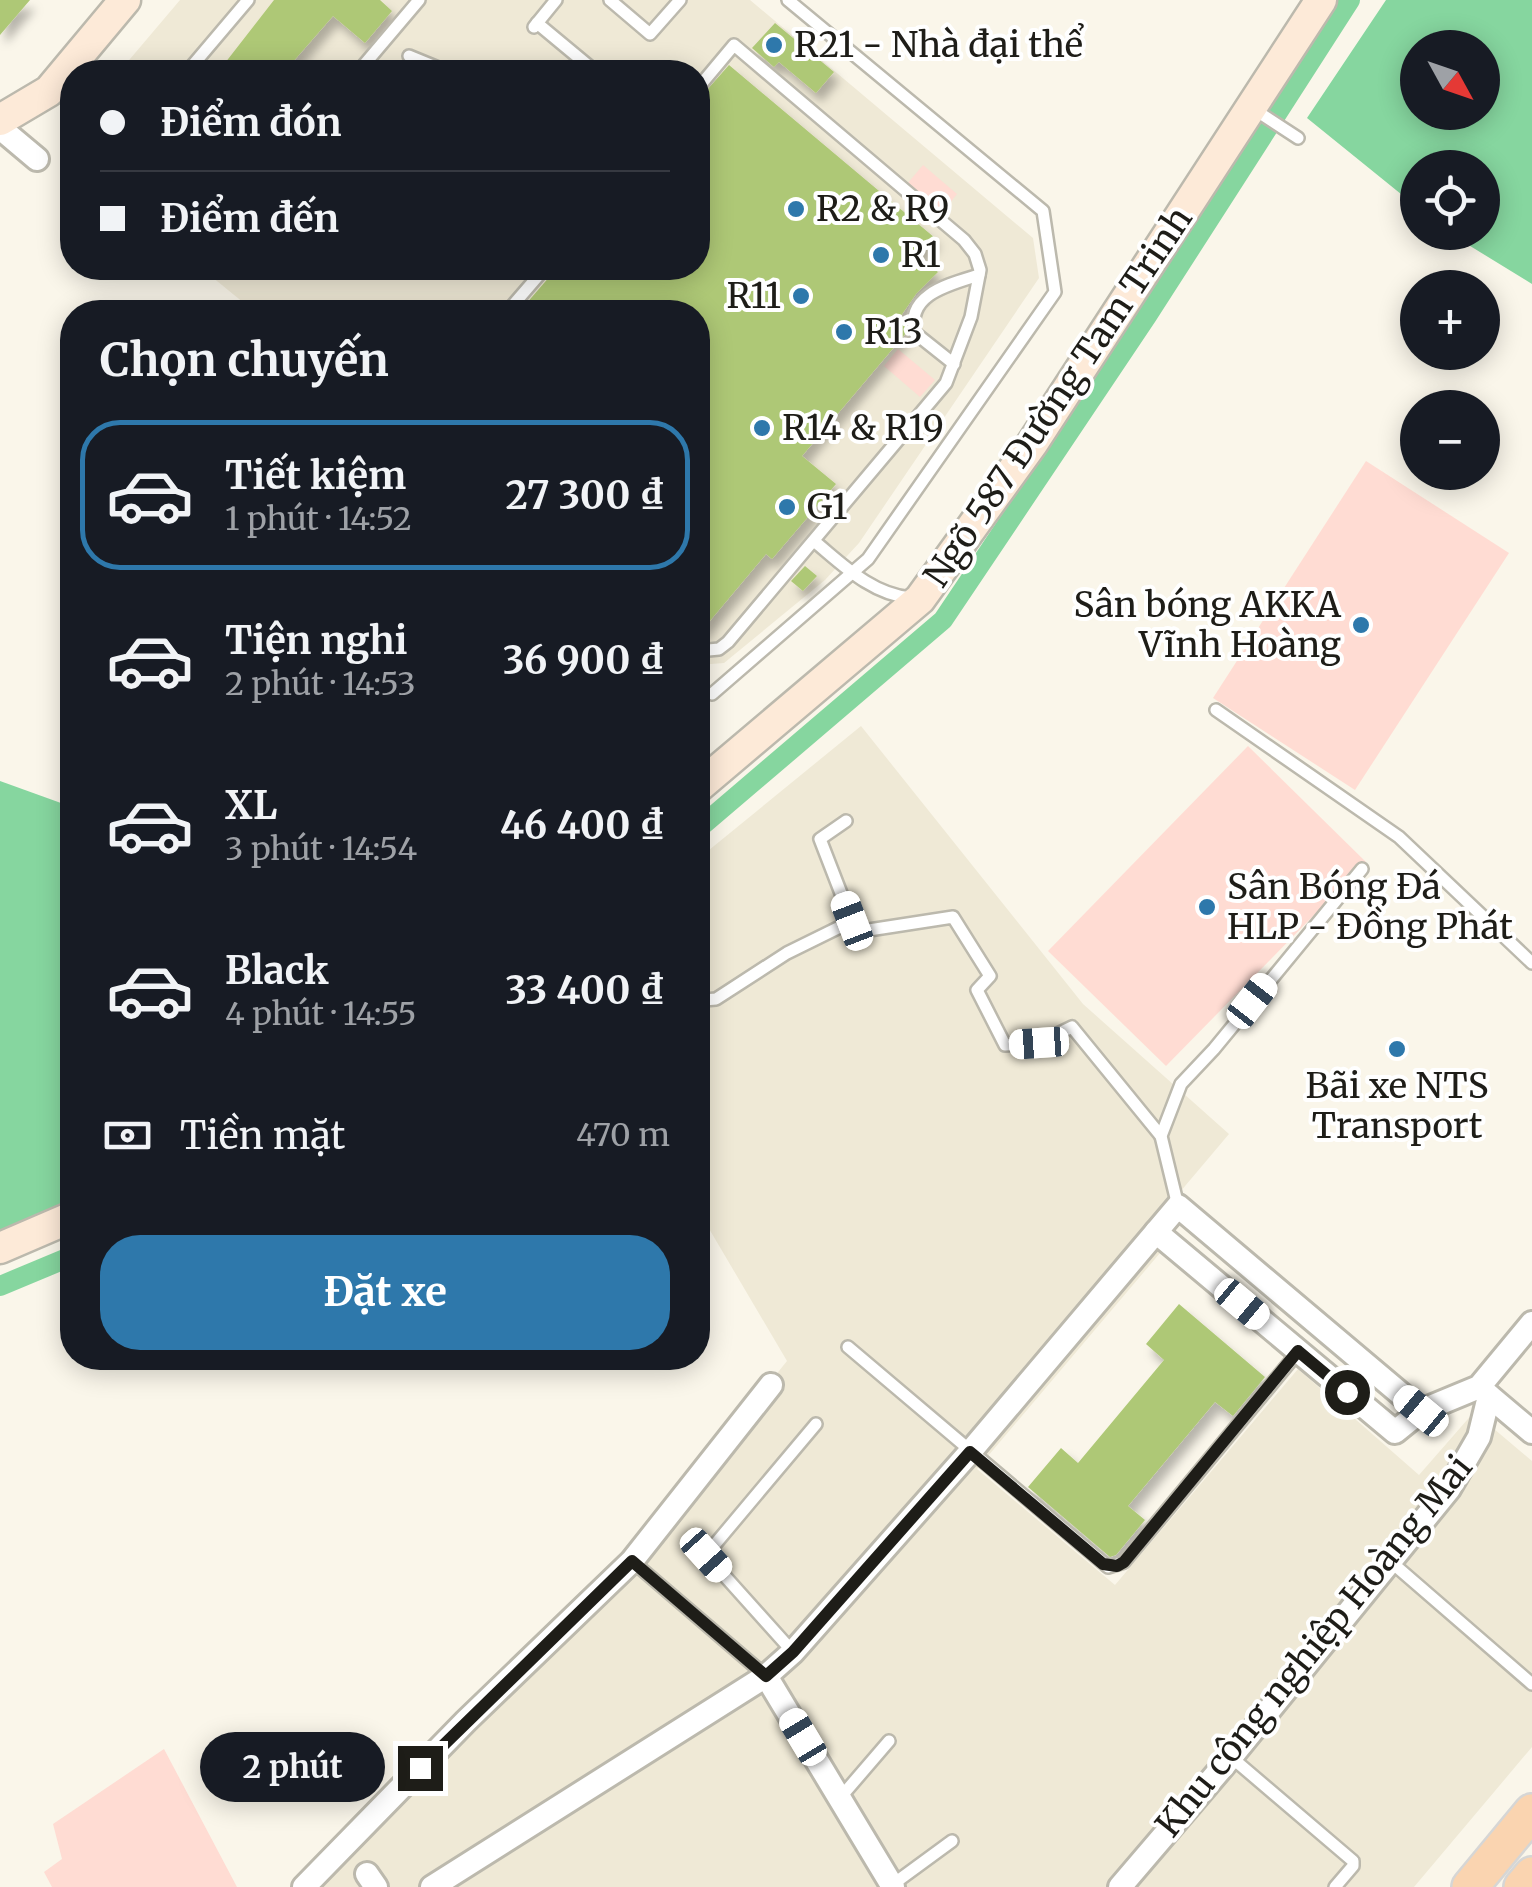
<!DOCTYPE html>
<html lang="vi">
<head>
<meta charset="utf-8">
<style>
  body { margin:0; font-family:Merriweather,serif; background:#242831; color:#f1f3f6; height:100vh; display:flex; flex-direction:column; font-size:38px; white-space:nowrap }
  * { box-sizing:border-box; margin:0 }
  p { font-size:32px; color:#9ea1a6 }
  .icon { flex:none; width:55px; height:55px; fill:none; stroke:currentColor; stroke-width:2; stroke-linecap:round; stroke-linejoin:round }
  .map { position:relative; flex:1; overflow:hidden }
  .panel { position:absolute; left:60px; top:300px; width:650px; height:1070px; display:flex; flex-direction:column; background:#171b24; border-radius:40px; box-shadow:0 5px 25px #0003 }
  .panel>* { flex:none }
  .banner { position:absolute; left:60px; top:60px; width:650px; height:220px; border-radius:40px; box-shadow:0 5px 25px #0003; display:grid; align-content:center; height:220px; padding:0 40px; background:#171b24 }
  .needle { width:65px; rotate:130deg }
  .buttons { position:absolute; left:1400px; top:30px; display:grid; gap:20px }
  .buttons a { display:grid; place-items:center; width:100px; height:100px; border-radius:50%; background:#171b24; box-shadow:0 5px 25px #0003; font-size:50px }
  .end { position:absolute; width:45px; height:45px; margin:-22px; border:12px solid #1e1d18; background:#fff; box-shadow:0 0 0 5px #fff }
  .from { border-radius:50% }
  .bubble { position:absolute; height:70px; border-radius:35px; background:#171b24; box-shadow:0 5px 25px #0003; font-size:32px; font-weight:700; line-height:70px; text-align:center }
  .car { position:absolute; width:30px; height:60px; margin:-30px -15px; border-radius:12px; box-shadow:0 0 8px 2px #0007; background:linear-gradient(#fff 24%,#345 0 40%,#fff 0 76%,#345 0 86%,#fff 0) }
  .banner b { display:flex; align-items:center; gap:35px; height:95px; font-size:38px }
  .banner b+b { border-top:2px solid #363941 }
  .banner i { width:25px; height:25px; background:#f1f3f6 }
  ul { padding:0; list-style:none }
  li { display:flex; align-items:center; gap:30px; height:150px; margin:0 20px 15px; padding:0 20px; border:5px solid transparent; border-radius:40px }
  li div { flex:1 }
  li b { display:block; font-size:38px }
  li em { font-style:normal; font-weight:700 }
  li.selected { border-color:#2e78ab }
  li>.icon { width:90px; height:90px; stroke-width:1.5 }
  h2 { padding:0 40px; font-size:45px; line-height:120px }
  .pay { display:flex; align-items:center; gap:25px; height:110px; padding:0 40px; font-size:38px }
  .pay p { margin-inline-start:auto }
  .button { display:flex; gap:20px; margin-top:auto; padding:20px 40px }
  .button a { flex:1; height:115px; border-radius:40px; background:#2e78ab; color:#fff; font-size:40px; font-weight:700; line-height:115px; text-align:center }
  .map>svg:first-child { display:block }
  .built { fill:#efe9d6 }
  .green { fill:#ffdcd3 }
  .water { fill:#86d69f; fill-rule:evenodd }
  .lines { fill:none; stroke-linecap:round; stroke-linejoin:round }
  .canal { stroke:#86d69f; stroke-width:20 }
  .building { fill:#aec876; filter:url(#shadow) }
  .lane-casing { stroke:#bcb9ad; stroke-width:16 }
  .street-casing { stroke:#bcb9ad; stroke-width:28 }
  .secondary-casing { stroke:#bcb9ad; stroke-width:35 }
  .primary-casing { stroke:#d6d6d5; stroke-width:40 }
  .lane { stroke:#fff; stroke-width:11 }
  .street { stroke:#fff; stroke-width:22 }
  .secondary { stroke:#fdead8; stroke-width:30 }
  .primary { stroke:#fad4b0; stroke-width:35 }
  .route { stroke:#1e1d18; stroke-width:12 }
  .poi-dot { fill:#2e78ab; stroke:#fff; stroke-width:4 }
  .labels { text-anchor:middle; stroke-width:8; stroke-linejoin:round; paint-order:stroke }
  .poi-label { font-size:35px; fill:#1e1d18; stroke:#fff; text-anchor:start }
  .street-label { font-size:35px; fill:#1e1d18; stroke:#fff }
</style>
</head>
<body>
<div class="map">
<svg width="1532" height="1887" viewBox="0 0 1532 1887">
  <defs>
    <filter id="shadow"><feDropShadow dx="5.5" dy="9" stdDeviation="5" flood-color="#0004"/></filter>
  </defs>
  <rect width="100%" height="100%" fill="#faf6ea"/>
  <g class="built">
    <polygon points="180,0 750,0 1033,238 1039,278 859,543 825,580 724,663 698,665 698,312 255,312 201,268 698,268 698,72 119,72"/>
    <polygon points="861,726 1083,1004 1229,1134 1142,1237 1160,1253 977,1469 1115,1585 1298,1369 1419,1475 1474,1412 1532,1461 1532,1747 1414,1887 296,1887 629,1557 787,1361 698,1210 698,859"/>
  </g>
  <g class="green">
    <polygon points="923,165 957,194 942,213 907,184"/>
    <polygon points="898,349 935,380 920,397 884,366"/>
    <polygon points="1366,461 1509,553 1355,790 1213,698"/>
    <polygon points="1248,746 1366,862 1166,1066 1048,951"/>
    <polygon points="164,1749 237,1887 52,1887 44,1872 62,1859 53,1824"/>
  </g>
  <g class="water">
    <path d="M1386 0H1532V284L1449 233 1482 232V168H1418L1417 207 1307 118ZM1418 48H1482V112H1418Z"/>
    <polygon points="0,781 72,807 72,1203 0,1232"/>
  </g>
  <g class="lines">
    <g class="canal">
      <polyline points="698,829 943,620 1147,316 1350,0"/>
      <polyline points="0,1286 72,1256"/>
    </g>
  </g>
  <g class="building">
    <polygon points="0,0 30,0 0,35"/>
    <polygon points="274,0 380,0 392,11 365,43 333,16 284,72 218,72"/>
    <polygon points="775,23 834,72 816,93 779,62 774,67 752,48"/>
    <polygon points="729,65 935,238 919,257 938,272 916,294 898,320 905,325 906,333 802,456 836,484 772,559 766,554 698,635 698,312 519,312 557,268 698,268 698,100"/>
    <polygon points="805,566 817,576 803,591 791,581"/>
    <polygon points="1179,1304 1265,1377 1233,1416 1215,1402 1128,1506 1145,1520 1116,1555 1110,1557 1028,1487 1061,1448 1078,1463 1164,1360 1146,1344"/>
  </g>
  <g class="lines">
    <defs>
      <g id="lane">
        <polyline points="610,0 650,34 680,0"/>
        <polyline points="537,23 596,72"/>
        <polyline points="534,27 556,0"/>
        <polyline points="409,56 448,72"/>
        <polyline points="187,72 248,0"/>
        <polyline points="358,72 419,0"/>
        <polyline points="698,88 734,45 964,240 975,254 980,270 971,317 946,383 728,642 719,649 698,651"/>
        <polyline points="1252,108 1298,138"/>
        <polyline points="507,312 545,268"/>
        <path d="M954 364 915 333C905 294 951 284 979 275"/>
        <path d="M814 541C843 565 871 594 911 598"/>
        <polyline points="712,694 868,559 1055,292 1043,211 788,0"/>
        <polyline points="1216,710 1399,837 1532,963"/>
        <polyline points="846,821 820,839 856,932 953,917 990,976 977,990 1005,1045 1039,1043 1072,1027 1161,1136"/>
        <polyline points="698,993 704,1000 716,999 787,953 852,921"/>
        <polyline points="1178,1206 1161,1136 1181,1084 1214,1049 1362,869"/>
        <polyline points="848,1347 1108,1567 1124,1562 1299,1351"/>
        <polyline points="632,1561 766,1676"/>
        <polyline points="1390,1561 1532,1684"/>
        <polyline points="793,1652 706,1555 816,1424"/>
        <polyline points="1231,1757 1353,1861 1353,1866 1335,1887"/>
        <polyline points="840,1798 889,1741"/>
        <polyline points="892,1885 952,1841"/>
      </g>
      <g id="street">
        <polyline points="0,128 37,159"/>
        <polyline points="1156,1232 1395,1432 1421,1411 1479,1387 1532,1323"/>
        <polyline points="1481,1389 1532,1432"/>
        <polyline points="766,1676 893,1887"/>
        <polyline points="367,1874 376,1887"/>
        <polyline points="304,1887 466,1721 632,1561 771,1385"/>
        <polyline points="432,1887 766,1676 793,1652 970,1452 1178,1206 1421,1411"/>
        <polyline points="1120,1887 1231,1757 1449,1489 1479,1437 1489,1396"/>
      </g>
      <g id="secondary">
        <polyline points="0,120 49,91 125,0"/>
        <polyline points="698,787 920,599 1032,444 1321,0"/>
        <polyline points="0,1248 72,1217"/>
      </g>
      <g id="primary">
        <polyline points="1470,1887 1532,1812"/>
        <polyline points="1522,1887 1532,1875"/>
      </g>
    </defs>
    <use href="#lane" class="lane-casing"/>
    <use href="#street" class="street-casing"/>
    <use href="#secondary" class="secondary-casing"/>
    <use href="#primary" class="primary-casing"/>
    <use href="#lane" class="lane"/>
    <use href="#street" class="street"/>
    <use href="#secondary" class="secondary"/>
    <use href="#primary" class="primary"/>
  </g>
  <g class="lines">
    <polyline class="route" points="420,1768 632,1561 766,1676 793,1652 970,1452 1103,1564 1117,1566 1124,1562 1298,1351 1347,1392"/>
  </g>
  <g class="poi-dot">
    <circle cx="774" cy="45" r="10"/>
    <circle cx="796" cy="209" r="10"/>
    <circle cx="881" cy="255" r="10"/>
    <circle cx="801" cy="296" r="10"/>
    <circle cx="844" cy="332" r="10"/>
    <circle cx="762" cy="428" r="10"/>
    <circle cx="787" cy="507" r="10"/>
    <circle cx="1361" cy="625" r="10"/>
    <circle cx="1207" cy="907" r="10"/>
    <circle cx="1397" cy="1049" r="10"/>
  </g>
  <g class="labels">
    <g class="poi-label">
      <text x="794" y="57">R21 - Nhà đại thể</text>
      <text x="816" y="221">R2 &amp; R9</text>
      <text x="901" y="267">R1</text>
      <text x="781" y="308" text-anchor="end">R11</text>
      <text x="864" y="344">R13</text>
      <text x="782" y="440">R14 &amp; R19</text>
      <text x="807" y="519">G1</text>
      <text x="1341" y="617" text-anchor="end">Sân bóng AKKA<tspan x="1341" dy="40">Vĩnh Hoàng</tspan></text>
      <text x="1227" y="899">Sân Bóng Đá<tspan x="1227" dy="40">HLP - Đồng Phát</tspan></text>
      <text x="1397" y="1098" text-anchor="middle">Bãi xe NTS<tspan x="1397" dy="40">Transport</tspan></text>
    </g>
    <g class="street-label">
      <text transform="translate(1058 397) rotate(-56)" y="12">Ngõ 587 Đường Tam Trinh</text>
      <text transform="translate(1314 1646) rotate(-51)" y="12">Khu công nghiệp Hoàng Mai</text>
    </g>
  </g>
</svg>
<div class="buttons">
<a><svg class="needle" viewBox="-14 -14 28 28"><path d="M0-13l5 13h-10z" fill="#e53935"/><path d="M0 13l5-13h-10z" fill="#9ea1a6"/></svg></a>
<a><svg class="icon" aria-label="locate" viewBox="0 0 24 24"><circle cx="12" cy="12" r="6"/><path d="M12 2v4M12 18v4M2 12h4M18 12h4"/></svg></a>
<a>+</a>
<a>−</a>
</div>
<i class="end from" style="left:1347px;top:1392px"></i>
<i class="end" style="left:420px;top:1768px"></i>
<div class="bubble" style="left:200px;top:1732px;width:185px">2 phút</div>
<i class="car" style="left:852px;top:921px;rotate:339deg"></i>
<i class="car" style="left:1252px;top:1001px;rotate:38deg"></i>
<i class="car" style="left:1039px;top:1043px;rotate:266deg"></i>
<i class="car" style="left:1242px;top:1304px;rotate:130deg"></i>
<i class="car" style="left:1421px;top:1411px;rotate:310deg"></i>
<i class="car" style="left:706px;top:1555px;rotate:138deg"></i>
<i class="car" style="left:803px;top:1737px;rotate:329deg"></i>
<div class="banner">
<b><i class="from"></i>Điểm đón</b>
<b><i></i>Điểm đến</b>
</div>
<section class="panel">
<h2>Chọn chuyến</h2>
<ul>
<li class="selected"><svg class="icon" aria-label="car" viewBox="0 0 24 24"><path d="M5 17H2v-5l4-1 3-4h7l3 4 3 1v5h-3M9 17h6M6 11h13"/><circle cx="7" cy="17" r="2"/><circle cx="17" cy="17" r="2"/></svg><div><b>Tiết kiệm</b><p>1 phút · 14:52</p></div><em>27 300 ₫</em></li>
<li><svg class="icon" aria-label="car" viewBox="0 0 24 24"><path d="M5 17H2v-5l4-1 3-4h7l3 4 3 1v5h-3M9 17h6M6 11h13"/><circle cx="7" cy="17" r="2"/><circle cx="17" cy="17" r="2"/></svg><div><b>Tiện nghi</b><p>2 phút · 14:53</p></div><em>36 900 ₫</em></li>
<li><svg class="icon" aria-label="car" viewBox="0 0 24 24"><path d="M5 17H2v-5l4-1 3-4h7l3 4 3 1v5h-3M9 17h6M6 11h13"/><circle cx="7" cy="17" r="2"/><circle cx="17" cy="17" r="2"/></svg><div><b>XL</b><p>3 phút · 14:54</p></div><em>46 400 ₫</em></li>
<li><svg class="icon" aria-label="car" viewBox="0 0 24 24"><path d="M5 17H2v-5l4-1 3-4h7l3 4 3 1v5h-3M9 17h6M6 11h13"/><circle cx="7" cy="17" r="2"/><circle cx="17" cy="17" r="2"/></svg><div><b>Black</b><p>4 phút · 14:55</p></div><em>33 400 ₫</em></li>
</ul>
<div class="pay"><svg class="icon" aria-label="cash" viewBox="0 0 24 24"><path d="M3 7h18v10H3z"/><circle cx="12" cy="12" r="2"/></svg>Tiền mặt<p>470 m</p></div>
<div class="button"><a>Đặt xe</a></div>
</section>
</div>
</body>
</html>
